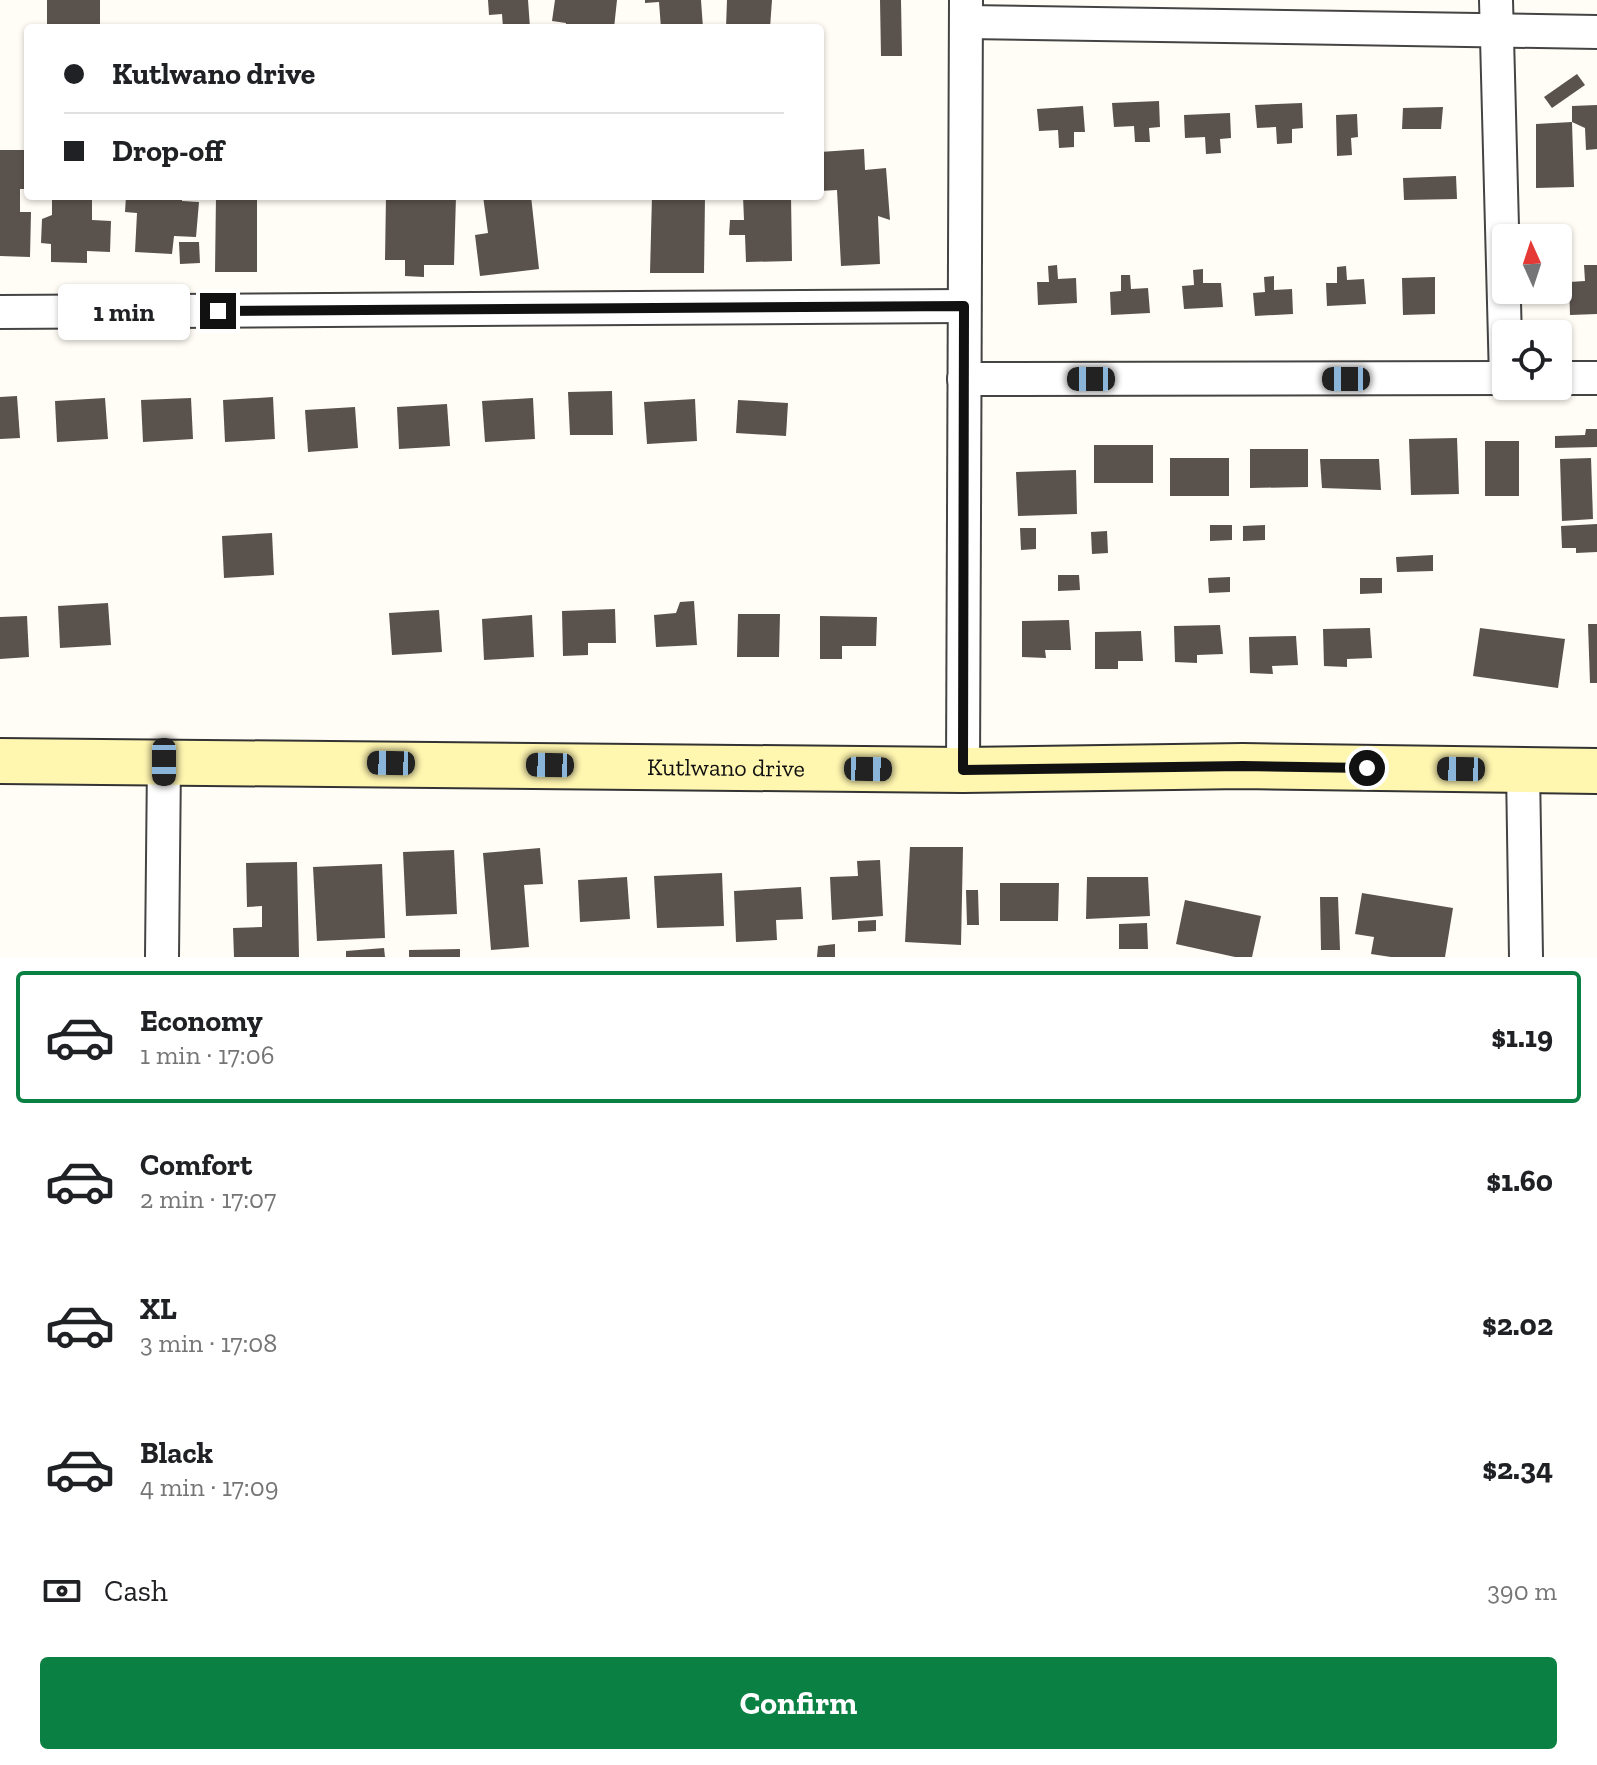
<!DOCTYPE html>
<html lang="en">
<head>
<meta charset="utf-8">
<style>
  body { margin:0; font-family:"Zilla Slab",serif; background:#f6f6f6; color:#202124; height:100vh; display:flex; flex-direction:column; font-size:30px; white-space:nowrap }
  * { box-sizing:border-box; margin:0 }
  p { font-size:26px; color:#757577 }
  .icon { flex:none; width:44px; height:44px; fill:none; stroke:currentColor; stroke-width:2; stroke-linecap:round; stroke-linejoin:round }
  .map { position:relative; height:957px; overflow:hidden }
  .details { display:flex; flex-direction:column; background:#fff; flex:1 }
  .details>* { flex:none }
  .banner { position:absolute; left:24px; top:24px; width:800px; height:176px; border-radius:8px; box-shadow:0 2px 6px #0004; display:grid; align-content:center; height:176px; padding:0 40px; background:#fff }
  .needle { width:52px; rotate:357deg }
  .controls { position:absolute; left:1492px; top:224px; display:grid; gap:16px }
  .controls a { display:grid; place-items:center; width:80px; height:80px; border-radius:8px; background:#fff; box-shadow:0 2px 6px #0004; font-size:40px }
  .end { position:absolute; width:36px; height:36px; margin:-18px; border:10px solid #111; background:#fff; box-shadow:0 0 0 4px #fff }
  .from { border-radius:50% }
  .bubble { position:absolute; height:56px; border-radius:8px; background:#fff; box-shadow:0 2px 6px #0004; font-size:26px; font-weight:700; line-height:56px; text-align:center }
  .car { position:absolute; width:24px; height:48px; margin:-24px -12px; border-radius:10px; box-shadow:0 0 6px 2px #0007; background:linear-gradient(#222 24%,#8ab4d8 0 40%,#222 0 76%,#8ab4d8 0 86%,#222 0) }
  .banner b { display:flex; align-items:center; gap:28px; height:76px; font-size:30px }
  .banner b+b { border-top:2px solid #e0e0e0 }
  .banner i { width:20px; height:20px; background:#202124 }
  ul { padding:14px 0 0; list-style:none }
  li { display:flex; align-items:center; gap:24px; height:132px; margin:0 16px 12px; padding:0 24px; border:4px solid transparent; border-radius:8px }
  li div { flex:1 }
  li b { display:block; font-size:30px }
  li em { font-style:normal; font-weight:700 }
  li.current { border-color:#0b8043 }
  li>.icon { width:72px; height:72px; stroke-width:1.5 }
  .pay { display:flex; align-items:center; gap:20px; height:88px; padding:0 40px; font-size:30px }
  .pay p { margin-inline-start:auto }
  .cta { display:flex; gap:16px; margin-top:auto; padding:16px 40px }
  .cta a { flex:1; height:92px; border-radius:8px; background:#0b8043; color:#fff; font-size:32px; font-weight:700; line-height:92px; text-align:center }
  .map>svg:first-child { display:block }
  .building { fill:#5a524d }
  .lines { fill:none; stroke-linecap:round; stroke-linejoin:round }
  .street-casing { stroke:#444; stroke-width:36 }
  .secondary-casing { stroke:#333; stroke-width:48 }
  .street { stroke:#fff; stroke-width:32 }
  .secondary { stroke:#fff6b0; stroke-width:44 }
  .route { stroke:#111; stroke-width:10 }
  .labels { text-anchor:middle; stroke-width:8; stroke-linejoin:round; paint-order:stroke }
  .street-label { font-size:24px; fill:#111; stroke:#fff }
</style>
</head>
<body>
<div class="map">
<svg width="1597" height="957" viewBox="0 0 1597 957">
  <rect width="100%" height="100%" fill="#fffdf5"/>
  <g class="building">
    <rect x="47" y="0" width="53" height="28"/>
    <polygon points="488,0 528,0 530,28 503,28 502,14 489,15"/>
    <polygon points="555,0 617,0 614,28 565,28 566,23 552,21"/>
    <polygon points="645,0 701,0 703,28 661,28 659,2 645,3"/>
    <polygon points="727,0 772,0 770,28 726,28"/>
    <polygon points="880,0 901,0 902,56 881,56"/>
    <polygon points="1577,74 1585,85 1552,108 1544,97"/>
    <polygon points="1159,101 1160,127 1149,128 1150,142 1135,142 1134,126 1114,127 1112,103"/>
    <polygon points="1302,103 1303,128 1292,129 1292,143 1277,144 1276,127 1257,128 1255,105"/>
    <polygon points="1597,105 1597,149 1586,150 1585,128 1572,122 1572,106"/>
    <polygon points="1083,106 1085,132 1074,132 1074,147 1059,148 1058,130 1039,131 1037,109"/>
    <polygon points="1443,107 1441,129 1402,129 1403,108"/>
    <polygon points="1230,113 1231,138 1220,139 1221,153 1206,154 1205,137 1185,138 1184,115"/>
    <polygon points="1357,114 1358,137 1351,138 1352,155 1337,156 1336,115"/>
    <polygon points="1572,122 1574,187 1536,188 1536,124"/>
    <polygon points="864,149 865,170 886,168 890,220 878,216 880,264 841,266 837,190 820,191 820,152"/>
    <polygon points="0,150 28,150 28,189 20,189 20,212 31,212 30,257 0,256"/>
    <polygon points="1456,176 1457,199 1404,200 1403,178"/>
    <polygon points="52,196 92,196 92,220 111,221 110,252 87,251 87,263 51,262 51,244 41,243 42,219 52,215"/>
    <polygon points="126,196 182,196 182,201 199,202 196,237 174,236 172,254 135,252 137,213 125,212"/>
    <polygon points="216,196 257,196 257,272 215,272"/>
    <polygon points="386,196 456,196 454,265 424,265 424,277 405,276 405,260 385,260"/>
    <polygon points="483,196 531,196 539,269 480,276 475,235 488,233"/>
    <polygon points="652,196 705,196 704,273 650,273"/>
    <polygon points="743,196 791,196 792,261 746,262 745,235 729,235 730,220 744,220"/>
    <polygon points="179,242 199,242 200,263 180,264"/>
    <polygon points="1057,265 1058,279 1076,278 1077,303 1038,305 1037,282 1049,282 1048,266"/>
    <polygon points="1584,265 1597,265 1597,314 1570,315 1569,282 1585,281"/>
    <polygon points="1346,266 1347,280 1364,279 1366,304 1327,306 1326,283 1337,283 1337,267"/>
    <polygon points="1203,269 1203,283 1221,283 1223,307 1184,309 1182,286 1194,285 1193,270"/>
    <polygon points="1121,275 1130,275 1131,289 1148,288 1150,313 1111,315 1110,292 1121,291"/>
    <polygon points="1274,276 1274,290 1292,289 1293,314 1255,316 1253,293 1265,292 1264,277"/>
    <polygon points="1435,277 1435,314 1403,315 1402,278"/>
    <polygon points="612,391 613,435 570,435 568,392"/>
    <polygon points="17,396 20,438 0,439 0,397"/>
    <polygon points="273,397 275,439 225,442 223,400"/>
    <polygon points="105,398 108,439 57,442 55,401"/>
    <polygon points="191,398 193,439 143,442 141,400"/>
    <polygon points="533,398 535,439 485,442 482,401"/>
    <polygon points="695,399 697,441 647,444 644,402"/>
    <polygon points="738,400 788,403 786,436 736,433"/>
    <polygon points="447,404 450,446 399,449 397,407"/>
    <polygon points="355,407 358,448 308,452 305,410"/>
    <polygon points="1586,429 1597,429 1597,447 1555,448 1555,436 1585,435"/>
    <polygon points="1457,438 1459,494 1411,495 1409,439"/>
    <rect x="1485" y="441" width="34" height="55"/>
    <rect x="1094" y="445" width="59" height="38"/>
    <polygon points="1250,449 1308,449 1308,487 1250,488"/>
    <rect x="1170" y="458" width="59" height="38"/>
    <polygon points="1591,458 1593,519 1562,521 1560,459"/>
    <polygon points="1320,459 1379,459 1381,490 1322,488"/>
    <polygon points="1076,470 1077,514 1018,516 1016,472"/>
    <polygon points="1597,524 1597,552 1576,553 1576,548 1562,548 1561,526"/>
    <polygon points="1210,525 1232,525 1232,540 1210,541"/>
    <polygon points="1265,525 1265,540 1243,541 1243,526"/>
    <polygon points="1020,528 1036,528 1036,549 1021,550"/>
    <polygon points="1107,531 1108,553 1092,554 1091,532"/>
    <polygon points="272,533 274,575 224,578 222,536"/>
    <polygon points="1433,555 1433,571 1397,572 1396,557"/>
    <polygon points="1058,575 1079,575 1080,590 1058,591"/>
    <polygon points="1230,577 1230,592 1209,593 1208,578"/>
    <polygon points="1360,578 1382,578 1382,593 1360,594"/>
    <polygon points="694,601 697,645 656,647 654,615 676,613 680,602"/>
    <polygon points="108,603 111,645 60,648 58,606"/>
    <polygon points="615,609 616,643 588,643 588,655 563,656 562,611"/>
    <polygon points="439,610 442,652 392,655 389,613"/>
    <polygon points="738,614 780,614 779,657 737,657"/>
    <polygon points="532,615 534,657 484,660 482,619"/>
    <polygon points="27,616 29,657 0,659 0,617"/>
    <polygon points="820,616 877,617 876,646 842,646 842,659 820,659"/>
    <polygon points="1069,620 1071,650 1045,650 1046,658 1022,657 1022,621"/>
    <polygon points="1588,624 1597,624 1597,683 1590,683"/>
    <polygon points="1220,625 1223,654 1197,655 1197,663 1175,662 1174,626"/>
    <polygon points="1370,628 1372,658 1347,659 1347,667 1324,666 1323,629"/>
    <polygon points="1480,628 1565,639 1558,688 1473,676"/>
    <polygon points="1141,631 1143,661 1118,661 1118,669 1095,669 1095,632"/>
    <polygon points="1296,636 1298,665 1272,666 1273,674 1250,673 1249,637"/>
    <polygon points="910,847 963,847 961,945 905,942"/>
    <polygon points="540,848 543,884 524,885 529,947 491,950 483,853"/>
    <polygon points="454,850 457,914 406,916 403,852"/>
    <polygon points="880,860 883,916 832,920 830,877 858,876 857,861"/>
    <polygon points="297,862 299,957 234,957 233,928 262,927 262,906 247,907 246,863"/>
    <polygon points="382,864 385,938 317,941 313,867"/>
    <polygon points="722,873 724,926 657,928 654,876"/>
    <polygon points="627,877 630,919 580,922 578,880"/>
    <polygon points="1087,877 1148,877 1150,916 1086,919"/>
    <polygon points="1000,883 1059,883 1058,921 1000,921"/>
    <polygon points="801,887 803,919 776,920 777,940 736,942 734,891"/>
    <polygon points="966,890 978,890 979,925 967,925"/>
    <polygon points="1362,893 1453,908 1445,957 1391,957 1371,954 1374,937 1355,934"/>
    <polygon points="1320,897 1338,897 1340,950 1321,950"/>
    <polygon points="1185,900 1261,916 1252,957 1235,957 1176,944"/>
    <polygon points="876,920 876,931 858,932 858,921"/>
    <polygon points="1147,923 1148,949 1119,949 1119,924"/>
    <polygon points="835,944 835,957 817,957 818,946"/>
    <polygon points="384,948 385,957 346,957 346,951"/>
    <polygon points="460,949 460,957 409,957 409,950"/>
  </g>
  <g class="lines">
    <defs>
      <g id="street">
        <polyline points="1496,0 1506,378"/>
        <polyline points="967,22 1597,32"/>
        <polyline points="0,312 964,306"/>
        <polyline points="1558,378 1597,378"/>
        <polyline points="964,379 1506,378"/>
        <polyline points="963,770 966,0"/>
        <polyline points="1523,770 1526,957"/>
        <polyline points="162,957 164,762"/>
      </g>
      <g id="secondary">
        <path id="s1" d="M0 761 963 770 1243 766 1597 771"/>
      </g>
    </defs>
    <use href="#street" class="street-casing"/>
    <use href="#secondary" class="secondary-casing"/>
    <use href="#street" class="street"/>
    <use href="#secondary" class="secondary"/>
  </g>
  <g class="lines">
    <polyline class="route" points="218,311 964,306 963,770 1243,766 1367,768"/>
  </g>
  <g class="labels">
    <g class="street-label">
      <text dy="8" stroke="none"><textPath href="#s1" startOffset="726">Kutlwano drive</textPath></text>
    </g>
  </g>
</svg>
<div class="controls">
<a><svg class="needle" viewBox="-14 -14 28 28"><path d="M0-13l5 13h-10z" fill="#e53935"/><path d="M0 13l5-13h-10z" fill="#757577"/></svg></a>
<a><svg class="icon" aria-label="locate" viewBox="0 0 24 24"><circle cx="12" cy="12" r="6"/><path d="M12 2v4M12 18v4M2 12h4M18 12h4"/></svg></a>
</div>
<i class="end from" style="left:1367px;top:768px"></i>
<i class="end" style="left:218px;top:311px"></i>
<div class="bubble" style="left:58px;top:284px;width:132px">1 min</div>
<i class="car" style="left:1091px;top:379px;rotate:270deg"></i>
<i class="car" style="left:1346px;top:379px;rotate:270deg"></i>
<i class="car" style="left:164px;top:762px;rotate:180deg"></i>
<i class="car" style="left:391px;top:763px;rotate:271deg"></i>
<i class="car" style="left:550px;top:765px;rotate:271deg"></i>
<i class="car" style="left:868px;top:769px;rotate:91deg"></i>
<i class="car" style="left:1461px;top:769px;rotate:271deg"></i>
<div class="banner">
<b><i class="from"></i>Kutlwano drive</b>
<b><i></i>Drop-off</b>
</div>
</div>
<section class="details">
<ul>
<li class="current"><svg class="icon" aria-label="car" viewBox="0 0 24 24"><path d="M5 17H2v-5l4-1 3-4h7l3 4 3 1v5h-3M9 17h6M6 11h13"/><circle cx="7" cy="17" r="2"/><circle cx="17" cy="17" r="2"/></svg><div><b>Economy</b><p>1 min · 17:06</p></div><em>$1.19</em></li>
<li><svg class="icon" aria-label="car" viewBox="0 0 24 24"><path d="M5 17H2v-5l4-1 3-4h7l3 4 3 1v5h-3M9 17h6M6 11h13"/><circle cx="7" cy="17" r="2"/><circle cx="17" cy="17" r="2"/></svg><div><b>Comfort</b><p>2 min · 17:07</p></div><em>$1.60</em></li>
<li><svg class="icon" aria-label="car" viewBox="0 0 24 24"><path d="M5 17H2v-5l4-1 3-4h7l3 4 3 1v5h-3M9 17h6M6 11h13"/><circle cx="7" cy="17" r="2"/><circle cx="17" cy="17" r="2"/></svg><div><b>XL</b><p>3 min · 17:08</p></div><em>$2.02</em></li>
<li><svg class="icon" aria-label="car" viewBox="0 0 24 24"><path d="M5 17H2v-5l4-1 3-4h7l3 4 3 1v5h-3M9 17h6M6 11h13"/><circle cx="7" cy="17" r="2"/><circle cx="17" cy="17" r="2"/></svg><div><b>Black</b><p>4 min · 17:09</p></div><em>$2.34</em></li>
</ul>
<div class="pay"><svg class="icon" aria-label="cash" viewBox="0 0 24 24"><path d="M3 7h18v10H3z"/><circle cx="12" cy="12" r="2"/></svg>Cash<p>390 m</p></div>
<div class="cta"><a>Confirm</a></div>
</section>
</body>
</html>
